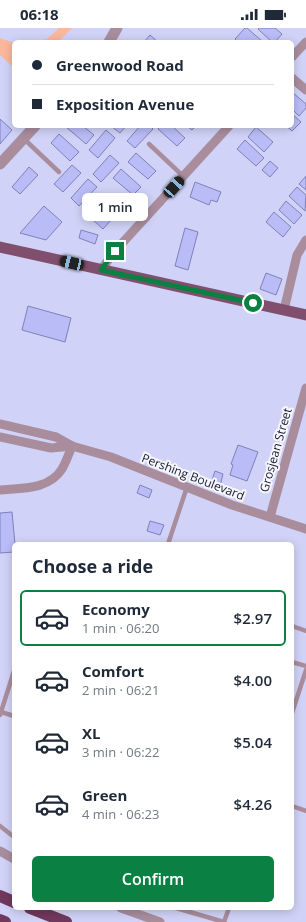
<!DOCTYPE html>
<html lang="en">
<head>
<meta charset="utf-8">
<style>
  body { margin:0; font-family:"Open Sans",sans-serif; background:#f2f2f3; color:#1f2937; height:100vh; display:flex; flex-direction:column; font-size:15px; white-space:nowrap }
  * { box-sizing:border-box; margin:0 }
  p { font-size:13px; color:#747a83 }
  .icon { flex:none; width:22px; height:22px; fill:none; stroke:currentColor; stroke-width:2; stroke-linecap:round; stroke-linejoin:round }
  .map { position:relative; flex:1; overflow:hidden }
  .sheet { position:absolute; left:12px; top:514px; width:282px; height:368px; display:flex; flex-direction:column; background:#fff; border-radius:6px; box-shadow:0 2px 10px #0003 }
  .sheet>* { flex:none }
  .guide { position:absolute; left:12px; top:12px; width:282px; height:88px; border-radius:6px; box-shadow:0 2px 10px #0003; display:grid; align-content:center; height:88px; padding:0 20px; background:#fff }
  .end { position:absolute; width:18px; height:18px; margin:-9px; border:5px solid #0b8043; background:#fff; box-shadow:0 0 0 2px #fff }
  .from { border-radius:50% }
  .bubble { position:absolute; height:28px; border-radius:6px; background:#fff; box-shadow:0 2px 10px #0003; font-size:13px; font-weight:600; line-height:28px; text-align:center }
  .car { position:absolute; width:12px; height:24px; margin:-12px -6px; border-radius:5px; box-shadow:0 0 3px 1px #0007; background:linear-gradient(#222 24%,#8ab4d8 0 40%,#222 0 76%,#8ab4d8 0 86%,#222 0) }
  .guide b { display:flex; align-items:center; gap:14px; height:38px; font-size:15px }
  .guide b+b { border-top:1px solid #e0e1e3 }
  .guide i { width:10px; height:10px; background:#1f2937 }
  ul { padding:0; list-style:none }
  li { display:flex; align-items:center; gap:12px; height:56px; margin:0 8px 6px; padding:0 12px; border:2px solid transparent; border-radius:6px }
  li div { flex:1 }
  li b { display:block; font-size:15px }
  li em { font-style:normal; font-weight:600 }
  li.selected { border-color:#0b8043 }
  li>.icon { width:36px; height:36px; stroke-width:1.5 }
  h2 { padding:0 20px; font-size:18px; line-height:48px }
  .cta { display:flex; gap:8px; margin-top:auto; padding:8px 20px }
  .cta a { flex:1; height:46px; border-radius:6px; background:#0b8043; color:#fff; font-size:16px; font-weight:600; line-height:46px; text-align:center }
  .status { display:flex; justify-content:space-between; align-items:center; height:28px; padding:0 20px; background:#fff; direction:ltr }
  .status svg { height:11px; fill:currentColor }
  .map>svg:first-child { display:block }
  .green { fill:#fbb79c }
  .building { fill:#b9bcf6; stroke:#7f81b8 }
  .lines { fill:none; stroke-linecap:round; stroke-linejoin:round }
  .service { stroke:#a98d9d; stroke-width:4.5 }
  .minor { stroke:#a98d9d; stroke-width:9 }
  .tertiary { stroke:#a98d9d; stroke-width:11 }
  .primary { stroke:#804f6d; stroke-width:11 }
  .motorway { stroke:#70385c; stroke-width:12 }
  .route { stroke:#0b8043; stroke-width:5 }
  .labels { text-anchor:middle; stroke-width:4; stroke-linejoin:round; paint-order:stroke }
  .street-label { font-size:12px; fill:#1a1a30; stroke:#f6f7fd }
</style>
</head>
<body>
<div class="status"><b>06:18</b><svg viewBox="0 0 49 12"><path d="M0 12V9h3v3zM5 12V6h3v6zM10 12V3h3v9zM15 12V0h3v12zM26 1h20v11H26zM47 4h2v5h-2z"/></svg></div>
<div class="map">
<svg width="306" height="894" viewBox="0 0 306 894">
  <rect width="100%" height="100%" fill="#d0d3f7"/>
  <g class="green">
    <polygon points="59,0 72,0 58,14 33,14 47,11"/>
    <polygon points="0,10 14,15 14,40 0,27"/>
  </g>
  <g class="building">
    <polygon points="245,0 247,0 263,14 238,14 235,11"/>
    <polygon points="259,0 275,0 282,6 275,14 272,14 258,1"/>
    <polygon points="150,7 158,14 144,14"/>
    <polygon points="292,64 306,76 306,80 299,88 292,81"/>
    <polygon points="292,86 301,94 292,103 286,98 292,98"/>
    <polygon points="0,91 12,102 0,116"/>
    <polygon points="83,98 94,107 86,116 66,99"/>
    <polygon points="111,98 126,98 120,105"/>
    <polygon points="140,98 150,98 153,101 135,120 127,113"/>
    <polygon points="160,98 172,98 185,110 177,118 158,101"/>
    <polygon points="187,98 196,98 192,102"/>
    <polygon points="256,99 273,114 264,124 248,109"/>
    <polygon points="106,102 115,110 98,130 89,122"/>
    <polygon points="59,106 79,124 70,133 51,115"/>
    <polygon points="245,112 264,130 256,138 237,121"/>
    <polygon points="136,125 156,143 148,151 128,134"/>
    <polygon points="110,127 119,135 101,154 93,146"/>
    <polygon points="270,133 278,140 270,149 262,142"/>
    <polygon points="72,137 81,145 63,164 54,156"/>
    <polygon points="29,139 38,147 20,166 12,159"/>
    <polygon points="121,141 141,159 133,167 113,150"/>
    <polygon points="306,148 306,162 299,156"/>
    <polygon points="88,151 97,159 79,178 71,170"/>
    <polygon points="195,154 221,164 217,174 211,172 209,177 190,169"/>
    <polygon points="297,159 306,167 305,183 289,168"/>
    <polygon points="286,173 302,187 294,196 279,182"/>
    <polygon points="91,174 111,192 103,201 83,183"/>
    <polygon points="44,178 62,194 46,212 20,205"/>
    <polygon points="274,184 291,199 283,209 266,194"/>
    <polygon points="185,200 198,204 188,242 175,238"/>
    <polygon points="81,202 98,207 95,216 79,210"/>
    <polygon points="266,245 282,251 276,267 260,261"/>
    <polygon points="28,278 71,290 65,314 22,302"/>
    <polygon points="238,417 258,424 247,453 230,447 233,437 231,436"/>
    <polygon points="215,443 223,446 220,458 211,455"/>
    <polygon points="140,457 152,462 149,470 137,465"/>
    <polygon points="12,484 15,516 14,524 0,525 0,485"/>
    <polygon points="150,493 164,497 160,507 147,503"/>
  </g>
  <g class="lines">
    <g class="service">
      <polyline points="23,110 59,144"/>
      <polyline points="149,116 183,148"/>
      <polyline points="168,516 187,459"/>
      <polyline points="292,598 306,603"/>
      <polyline points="292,634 306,638"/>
      <polyline points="1,684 14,688"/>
      <polyline points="292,685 306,642"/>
      <polyline points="0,687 14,643"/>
      <polyline points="292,778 306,783"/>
      <polyline points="0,798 14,809"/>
      <polyline points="176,880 224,894"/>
      <polyline points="224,894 229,880"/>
    </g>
    <g class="minor">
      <polyline points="292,29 306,14"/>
      <polyline points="292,50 306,62"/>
      <polyline points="101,242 115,223 229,98"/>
      <polyline points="284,282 297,227 306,212"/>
      <polyline points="0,396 56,409 72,418 111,429 232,477 306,501"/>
      <polyline points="0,409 51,420 72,418"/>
      <path d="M0 462C21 460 49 462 62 441 66 434 69 426 72 418"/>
      <polyline points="270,489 306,360"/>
      <polyline points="0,823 14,831"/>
      <polyline points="121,880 160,894"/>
    </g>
    <g class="tertiary">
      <polyline points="109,14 117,0"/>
      <polyline points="0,136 35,98"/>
    </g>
    <polyline class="primary" points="0,219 306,287"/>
    <g class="motorway">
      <polyline points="0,868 14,874"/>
      <polyline points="30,880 66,894"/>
      <polyline points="0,892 5,894"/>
    </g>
  </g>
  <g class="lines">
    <polyline class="route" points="115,223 101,242 253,275"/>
  </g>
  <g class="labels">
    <g class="street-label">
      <text transform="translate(276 422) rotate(-74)" y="4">Grosjean Street</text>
      <text transform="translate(193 449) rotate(21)" y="4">Pershing Boulevard</text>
    </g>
  </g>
</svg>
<i class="end from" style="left:253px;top:275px"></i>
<i class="end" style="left:115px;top:223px"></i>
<div class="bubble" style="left:82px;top:165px;width:66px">1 min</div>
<i class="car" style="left:174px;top:159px;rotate:42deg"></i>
<i class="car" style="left:72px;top:235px;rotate:283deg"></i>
<div class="guide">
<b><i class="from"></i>Greenwood Road</b>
<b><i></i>Exposition Avenue</b>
</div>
<section class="sheet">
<h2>Choose a ride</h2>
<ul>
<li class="selected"><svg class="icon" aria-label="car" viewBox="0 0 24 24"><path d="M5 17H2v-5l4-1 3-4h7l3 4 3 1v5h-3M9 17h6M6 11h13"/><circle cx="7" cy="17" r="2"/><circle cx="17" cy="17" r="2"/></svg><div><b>Economy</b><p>1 min · 06:20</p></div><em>$2.97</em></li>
<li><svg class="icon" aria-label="car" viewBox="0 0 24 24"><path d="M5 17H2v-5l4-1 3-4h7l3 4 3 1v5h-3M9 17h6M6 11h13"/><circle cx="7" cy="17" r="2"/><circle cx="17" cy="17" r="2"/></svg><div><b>Comfort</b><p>2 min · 06:21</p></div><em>$4.00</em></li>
<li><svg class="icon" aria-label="car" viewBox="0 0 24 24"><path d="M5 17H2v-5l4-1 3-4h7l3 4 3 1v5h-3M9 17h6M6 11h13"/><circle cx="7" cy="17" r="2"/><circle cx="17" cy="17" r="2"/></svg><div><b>XL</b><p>3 min · 06:22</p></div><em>$5.04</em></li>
<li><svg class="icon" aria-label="car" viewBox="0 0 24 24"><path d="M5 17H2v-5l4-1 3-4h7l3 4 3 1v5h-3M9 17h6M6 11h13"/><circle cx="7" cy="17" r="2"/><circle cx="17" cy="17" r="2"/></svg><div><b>Green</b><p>4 min · 06:23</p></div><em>$4.26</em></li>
</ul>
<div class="cta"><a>Confirm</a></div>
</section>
</div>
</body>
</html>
